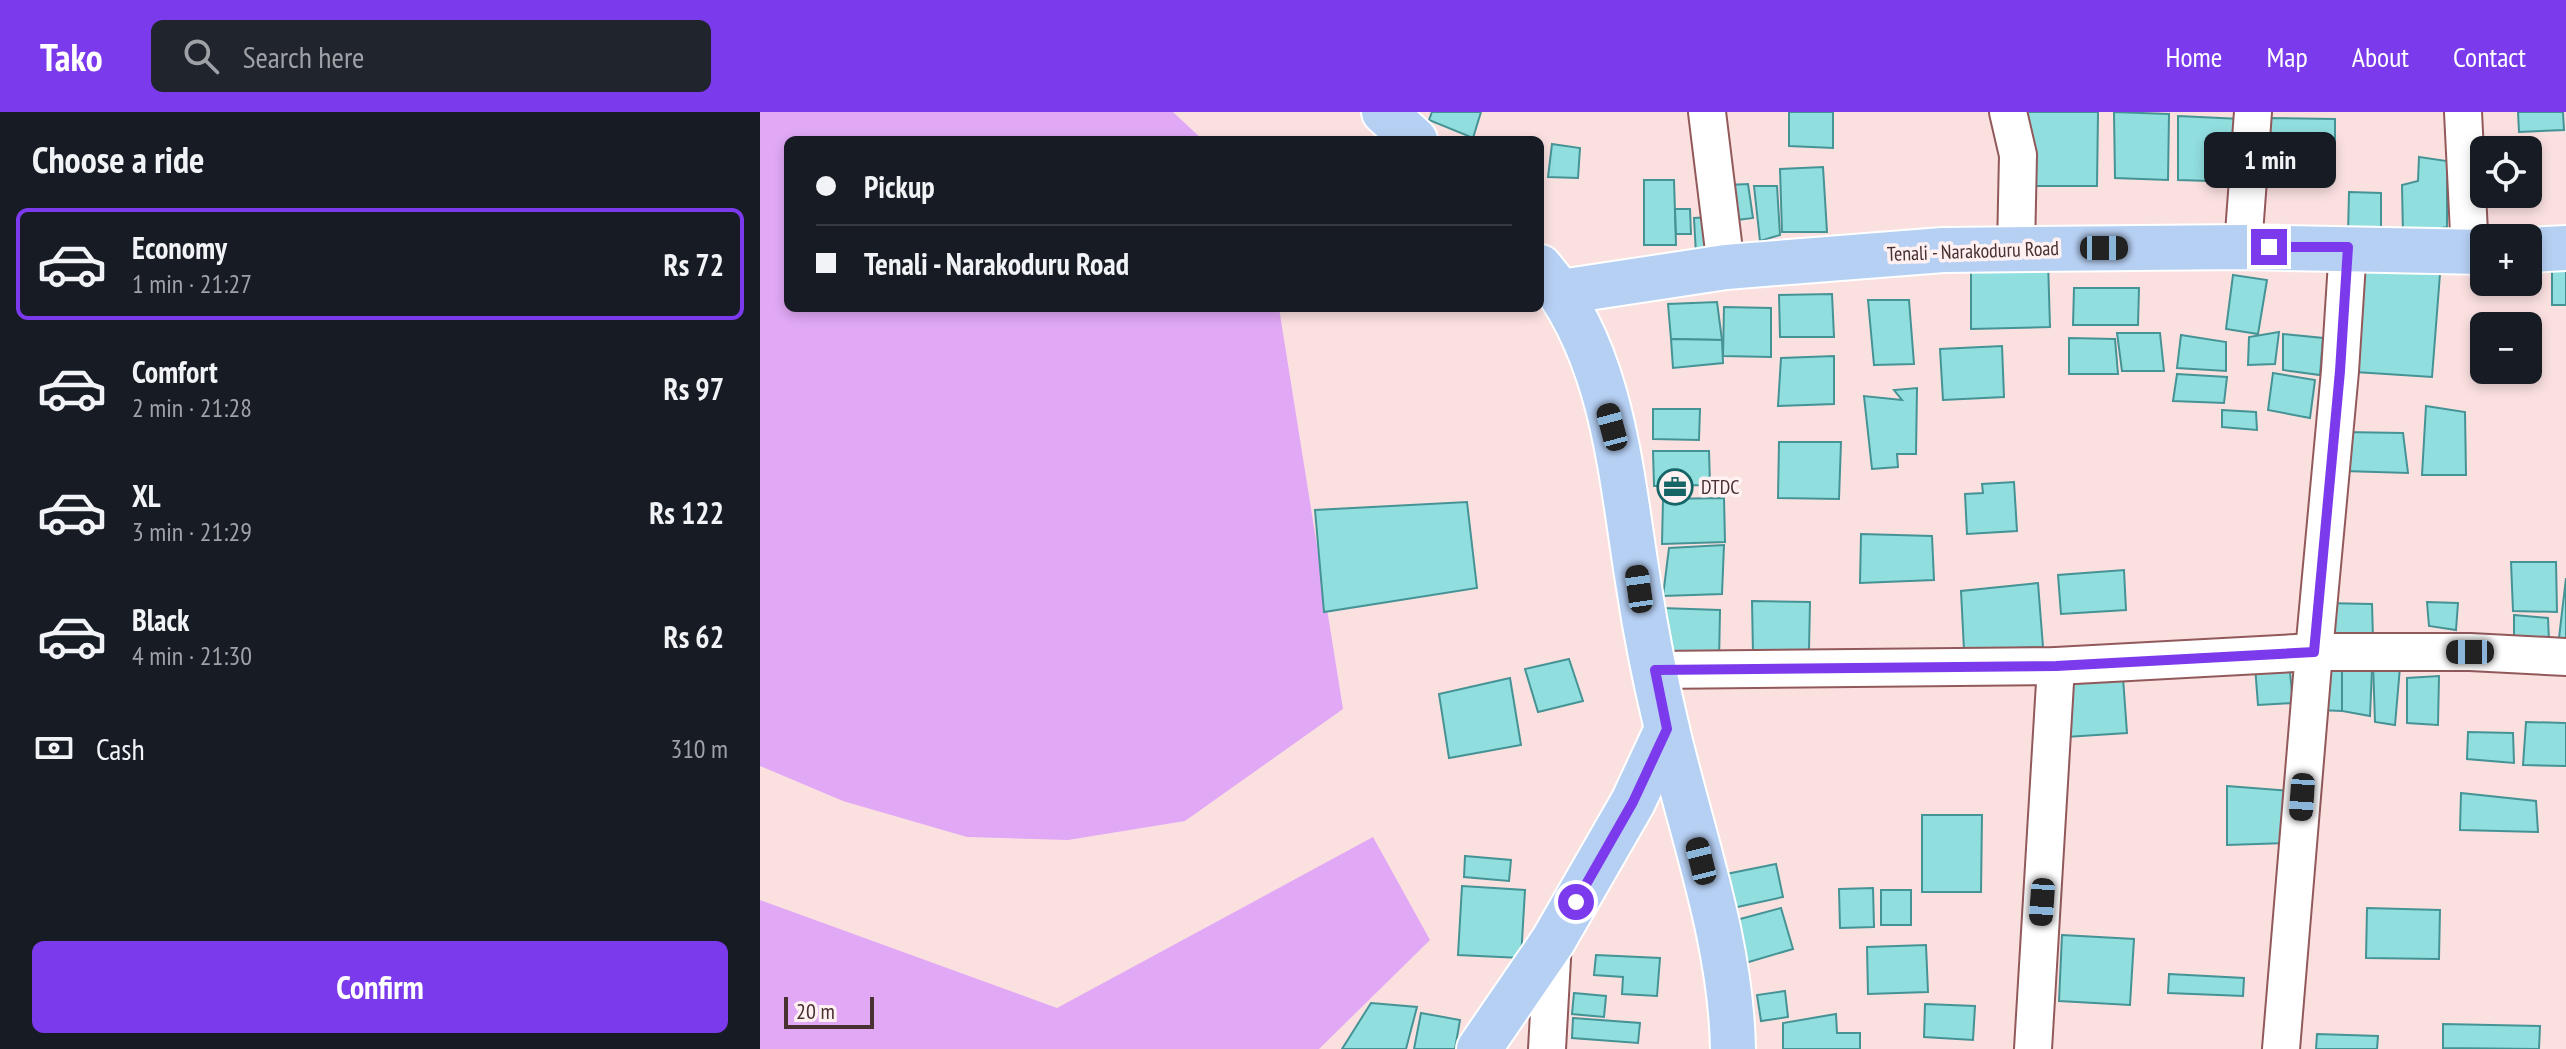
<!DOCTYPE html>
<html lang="en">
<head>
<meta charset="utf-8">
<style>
  body { margin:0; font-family:"PT Sans Narrow",sans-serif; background:#20242c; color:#f1f3f6; height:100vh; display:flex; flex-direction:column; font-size:30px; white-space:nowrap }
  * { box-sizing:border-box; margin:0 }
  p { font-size:26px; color:#9ea1a6 }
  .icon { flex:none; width:44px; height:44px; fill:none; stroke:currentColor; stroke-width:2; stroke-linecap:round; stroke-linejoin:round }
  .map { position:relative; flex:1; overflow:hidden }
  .side { display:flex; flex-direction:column; background:#171b24; width:760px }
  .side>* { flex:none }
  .guide { position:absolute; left:24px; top:24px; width:760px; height:176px; border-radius:12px; box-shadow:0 4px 12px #0003; display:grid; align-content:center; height:176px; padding:0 32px; background:#171b24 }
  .buttons { position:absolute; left:1710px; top:24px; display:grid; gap:16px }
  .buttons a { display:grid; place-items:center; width:72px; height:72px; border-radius:12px; background:#171b24; box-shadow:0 4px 12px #0003; font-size:40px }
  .scale { position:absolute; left:24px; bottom:20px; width:90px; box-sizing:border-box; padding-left:8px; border:4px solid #493031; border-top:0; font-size:22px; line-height:28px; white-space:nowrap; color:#493031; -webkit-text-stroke:6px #fff1f1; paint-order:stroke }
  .end { position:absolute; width:36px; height:36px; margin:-18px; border:10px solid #7c3aed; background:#fff; box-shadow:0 0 0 4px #fff }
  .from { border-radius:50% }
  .bubble { position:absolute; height:56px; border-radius:12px; background:#171b24; box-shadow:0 4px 12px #0003; font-size:26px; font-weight:600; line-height:56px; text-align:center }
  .car { position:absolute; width:24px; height:48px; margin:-24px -12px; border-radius:10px; box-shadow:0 0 6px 2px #0007; background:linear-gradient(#222 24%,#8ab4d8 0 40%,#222 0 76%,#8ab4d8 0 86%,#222 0) }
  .guide b { display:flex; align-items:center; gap:28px; height:76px; font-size:30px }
  .guide b+b { border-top:2px solid #363941 }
  .guide i { width:20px; height:20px; background:#f1f3f6 }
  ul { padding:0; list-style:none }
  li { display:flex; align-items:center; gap:24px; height:112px; margin:0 16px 12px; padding:0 16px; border:4px solid transparent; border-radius:12px }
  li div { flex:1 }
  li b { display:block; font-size:30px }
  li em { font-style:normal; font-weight:600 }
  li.on { border-color:#7c3aed }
  li>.icon { width:72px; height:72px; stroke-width:1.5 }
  h2 { padding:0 32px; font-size:36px; line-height:96px }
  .pay { display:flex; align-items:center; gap:20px; height:88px; padding:0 32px; font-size:30px }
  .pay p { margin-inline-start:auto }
  .primary-button { display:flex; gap:16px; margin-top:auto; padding:16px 32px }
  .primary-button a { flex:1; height:92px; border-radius:12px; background:#7c3aed; color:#fff; font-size:32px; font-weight:600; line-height:92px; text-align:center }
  header { display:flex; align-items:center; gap:48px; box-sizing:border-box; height:112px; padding:0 40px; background:#7c3aed; color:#fff }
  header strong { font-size:38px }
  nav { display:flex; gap:44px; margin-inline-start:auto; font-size:28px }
  .search { width:560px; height:72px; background:#20242c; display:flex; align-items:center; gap:20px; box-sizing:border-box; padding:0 28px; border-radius:12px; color:#9ea1a6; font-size:30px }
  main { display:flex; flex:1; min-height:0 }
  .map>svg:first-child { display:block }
  .water { fill:#e1a8f6 }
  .building { fill:#91dedf; stroke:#469395; stroke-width:2 }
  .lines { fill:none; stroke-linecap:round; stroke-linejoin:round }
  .minor-casing { stroke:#92595b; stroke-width:40 }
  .major-casing { stroke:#fff; stroke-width:48 }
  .minor { stroke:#fff; stroke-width:36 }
  .major { stroke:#b6d0f4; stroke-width:44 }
  .route { stroke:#7c3aed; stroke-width:10 }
  .labels { text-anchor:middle; stroke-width:7; stroke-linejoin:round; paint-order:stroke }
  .street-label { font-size:20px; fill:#493031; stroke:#fff1f1 }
  .poi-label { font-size:20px; fill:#493031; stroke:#fff1f1; text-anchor:start }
</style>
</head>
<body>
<header>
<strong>Tako</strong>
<div class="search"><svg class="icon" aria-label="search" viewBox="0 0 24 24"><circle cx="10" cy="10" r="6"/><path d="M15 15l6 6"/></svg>Search here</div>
<nav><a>Home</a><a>Map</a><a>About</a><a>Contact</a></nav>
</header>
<main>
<section class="side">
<h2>Choose a ride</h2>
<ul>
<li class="on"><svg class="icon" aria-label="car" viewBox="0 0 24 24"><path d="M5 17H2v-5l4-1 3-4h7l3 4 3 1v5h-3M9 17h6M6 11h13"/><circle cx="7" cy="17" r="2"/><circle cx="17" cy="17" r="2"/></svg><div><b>Economy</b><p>1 min · 21:27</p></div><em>Rs 72</em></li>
<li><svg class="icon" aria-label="car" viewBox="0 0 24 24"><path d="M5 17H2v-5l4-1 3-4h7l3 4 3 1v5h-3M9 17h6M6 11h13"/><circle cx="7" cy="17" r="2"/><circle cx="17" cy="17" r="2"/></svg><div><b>Comfort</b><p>2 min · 21:28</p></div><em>Rs 97</em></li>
<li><svg class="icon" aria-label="car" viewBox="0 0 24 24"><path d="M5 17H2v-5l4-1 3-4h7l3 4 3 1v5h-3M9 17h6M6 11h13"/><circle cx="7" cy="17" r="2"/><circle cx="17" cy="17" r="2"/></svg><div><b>XL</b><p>3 min · 21:29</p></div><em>Rs 122</em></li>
<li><svg class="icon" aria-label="car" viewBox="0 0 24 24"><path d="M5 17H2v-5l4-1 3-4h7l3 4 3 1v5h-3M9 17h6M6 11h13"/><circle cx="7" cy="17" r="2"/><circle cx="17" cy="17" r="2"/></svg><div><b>Black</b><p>4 min · 21:30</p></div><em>Rs 62</em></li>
</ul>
<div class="pay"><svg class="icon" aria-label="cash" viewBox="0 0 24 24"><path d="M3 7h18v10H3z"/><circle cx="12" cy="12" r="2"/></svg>Cash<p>310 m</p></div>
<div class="primary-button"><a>Confirm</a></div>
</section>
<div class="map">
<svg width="1806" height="937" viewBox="0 0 1806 937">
  <rect width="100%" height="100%" fill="#fbe0e0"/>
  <g class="water">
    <polygon points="0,0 413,0 443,28 28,28 28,196 519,196 583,597 425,709 308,728 207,725 83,689 0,654"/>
    <polygon points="613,725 670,828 559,937 0,937 0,788 297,896"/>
  </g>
  <g class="building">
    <polygon points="672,0 721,0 713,26 669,8"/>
    <polygon points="1029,0 1073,0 1073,36 1029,34"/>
    <polygon points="1267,0 1338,0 1337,74 1266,74"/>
    <polygon points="1354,0 1409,2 1408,68 1355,66"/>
    <polygon points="1758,0 1803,0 1804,18 1759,20"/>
    <polygon points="1418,4 1481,7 1482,70 1418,68"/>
    <polygon points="1506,6 1575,7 1575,56 1506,54"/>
    <polygon points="792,32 820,36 818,66 788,65"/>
    <polygon points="1659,45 1687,49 1687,115 1643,123 1642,73 1658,69"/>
    <polygon points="1063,55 1067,120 1022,120 1020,57"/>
    <polygon points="884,68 914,68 916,133 884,133"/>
    <polygon points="988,72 993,106 969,109 967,73"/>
    <polygon points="994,74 1017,74 1020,123 1000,129"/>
    <polygon points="1589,80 1621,81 1621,122 1588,123"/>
    <polygon points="915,97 930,97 931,122 916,122"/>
    <polygon points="952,105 955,142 936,142 934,106"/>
    <polygon points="1589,143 1681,149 1672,265 1580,259"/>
    <polygon points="1288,149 1290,215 1211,217 1211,150"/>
    <rect x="1792" y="149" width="14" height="44"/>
    <polygon points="1473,163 1507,168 1498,222 1466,217"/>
    <polygon points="1314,176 1379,176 1378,213 1313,213"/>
    <polygon points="1072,182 1074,225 1020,225 1019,183"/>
    <polygon points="1108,188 1149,188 1154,252 1114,253"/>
    <polygon points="957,190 962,228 911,227 908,192"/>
    <polygon points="964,195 1011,196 1011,245 963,244"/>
    <polygon points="1519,220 1515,252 1488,253 1489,225"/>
    <polygon points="1357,221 1400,221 1404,259 1362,259"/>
    <polygon points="1523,222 1563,226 1560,263 1523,258"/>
    <polygon points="1421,223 1466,230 1466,259 1417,256"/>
    <polygon points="1309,226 1355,227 1358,262 1309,262"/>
    <polygon points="911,227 962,228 963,251 913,256"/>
    <polygon points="1242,234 1244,285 1183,288 1180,237"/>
    <polygon points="1074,244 1074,292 1018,294 1021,246"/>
    <polygon points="1513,261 1555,268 1550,306 1508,298"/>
    <polygon points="1417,262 1467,265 1464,291 1413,289"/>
    <polygon points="1157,276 1156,342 1137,342 1138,355 1112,357 1104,284 1142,288 1134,278"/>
    <polygon points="1666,294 1705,300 1706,363 1662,363"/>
    <polygon points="893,297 940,297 939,328 893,327"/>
    <polygon points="1462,298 1496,300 1497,318 1462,315"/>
    <polygon points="1583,320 1643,321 1648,361 1584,359"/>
    <polygon points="1019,330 1081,330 1079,387 1018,386"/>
    <polygon points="893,339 949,339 950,373 894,374"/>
    <polygon points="1254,370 1257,419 1207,422 1205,382 1223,381 1222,372"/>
    <polygon points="964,386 965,430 902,432 903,387"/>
    <polygon points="707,390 717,476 564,500 555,398"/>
    <polygon points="1101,422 1172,424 1174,468 1100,471"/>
    <polygon points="964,433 962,482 903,484 909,436"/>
    <polygon points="1751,450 1796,450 1797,500 1753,499"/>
    <polygon points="1364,458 1366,498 1301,502 1298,463"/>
    <polygon points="1806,466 1806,526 1799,526"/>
    <polygon points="1278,471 1283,535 1204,538 1201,479"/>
    <polygon points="992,489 1050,490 1049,538 993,542"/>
    <polygon points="1667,490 1698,491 1696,518 1669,514"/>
    <polygon points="1563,491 1612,492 1613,527 1561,524"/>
    <polygon points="901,496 960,498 959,551 900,551"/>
    <polygon points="1754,503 1788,506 1789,529 1754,527"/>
    <polygon points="809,547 823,589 778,600 765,557"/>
    <polygon points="1529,550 1533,591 1498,593 1495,554"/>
    <polygon points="1613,551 1640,555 1635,613 1615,610"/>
    <polygon points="1562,555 1582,556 1582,599 1557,598"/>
    <polygon points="1582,556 1612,558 1610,604 1582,599"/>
    <polygon points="1679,564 1678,613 1647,611 1647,566"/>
    <polygon points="750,566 761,633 689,646 679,582"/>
    <polygon points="1363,566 1367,621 1306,625 1304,569"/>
    <polygon points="1766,610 1806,611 1806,654 1763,653"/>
    <polygon points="1708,620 1753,621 1754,651 1707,647"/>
    <polygon points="1467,674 1530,679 1530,731 1467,733"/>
    <polygon points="1701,681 1776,689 1778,720 1700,718"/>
    <polygon points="1162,703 1222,703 1221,780 1162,780"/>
    <polygon points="705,744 751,748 749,769 704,765"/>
    <polygon points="1016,752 1023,785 968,797 961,763"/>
    <polygon points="702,774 765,778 761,846 698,843"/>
    <polygon points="1113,776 1114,815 1080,816 1079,777"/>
    <rect x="1121" y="778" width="30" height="35"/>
    <polygon points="1021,796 1033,837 982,852 969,810"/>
    <polygon points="1607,796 1680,798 1679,847 1606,846"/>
    <polygon points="1302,823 1374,827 1370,893 1299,889"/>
    <polygon points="1166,833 1168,880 1108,882 1107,835"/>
    <polygon points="836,843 900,846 897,884 862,882 863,865 834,863"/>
    <polygon points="1409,862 1484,866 1483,884 1408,881"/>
    <polygon points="1025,879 1028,905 1001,909 997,883"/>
    <polygon points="814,881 846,884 844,905 812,902"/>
    <polygon points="611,891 657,895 646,937 582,937"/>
    <polygon points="1165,892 1215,894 1213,928 1164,925"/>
    <polygon points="661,901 700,908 695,937 654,937"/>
    <polygon points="1076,902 1077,921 1100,921 1100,937 1023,937 1023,911"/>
    <polygon points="813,906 880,911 878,931 812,926"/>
    <polygon points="1683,912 1780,914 1779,937 1683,936"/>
    <polygon points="1557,922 1618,924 1617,937 1556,937"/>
  </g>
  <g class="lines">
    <defs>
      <g id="minor">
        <polyline points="947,0 966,155"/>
        <polyline points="1248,0 1258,43 1256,136"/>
        <polyline points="1703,0 1710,141"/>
        <polyline points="1483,135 1493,0"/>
        <polyline points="895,558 1296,554 1554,540 1710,540 1806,545"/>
        <polyline points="787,937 793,829"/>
        <polyline points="1273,937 1296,554"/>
        <polyline points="1521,937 1554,540 1580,259 1588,135"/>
      </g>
      <g id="major">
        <polyline points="624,0 655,28"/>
        <polyline points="1768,138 1806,136"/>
        <path d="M780 155C855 242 861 367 879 475 886 522 896 571 907 617 932 724 971 827 973 937"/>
        <polyline points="801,180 966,155 1183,138 1483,135 1724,140"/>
        <polyline points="719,937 793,829 873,690 907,617"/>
      </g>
    </defs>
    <use href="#minor" class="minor-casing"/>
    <use href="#major" class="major-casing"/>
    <use href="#minor" class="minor"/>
    <use href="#major" class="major"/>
  </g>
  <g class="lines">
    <polyline class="route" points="816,790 873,690 907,617 895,558 1296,554 1554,540 1580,259 1588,135 1509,135"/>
  </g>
  <defs>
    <symbol id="office-ring" viewBox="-11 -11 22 22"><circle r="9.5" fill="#fff1f1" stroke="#156466" stroke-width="1.5"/><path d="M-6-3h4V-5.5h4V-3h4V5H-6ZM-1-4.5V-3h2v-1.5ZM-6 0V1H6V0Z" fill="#156466"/></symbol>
  </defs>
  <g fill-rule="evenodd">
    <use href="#office-ring" x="895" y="355" width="40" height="40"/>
  </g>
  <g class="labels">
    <g class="street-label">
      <text transform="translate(1213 139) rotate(-2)" y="7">Tenali - Narakoduru Road</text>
    </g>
    <g class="poi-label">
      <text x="941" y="382">DTDC</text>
    </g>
  </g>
</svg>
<div class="buttons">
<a><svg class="icon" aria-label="locate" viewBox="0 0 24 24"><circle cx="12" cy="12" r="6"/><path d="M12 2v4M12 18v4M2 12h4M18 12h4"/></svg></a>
<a>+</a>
<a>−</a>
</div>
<div class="scale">20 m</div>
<i class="end from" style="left:816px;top:790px"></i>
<i class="end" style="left:1509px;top:135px"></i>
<div class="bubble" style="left:1444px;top:20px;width:132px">1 min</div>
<i class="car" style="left:1344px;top:136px;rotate:90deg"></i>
<i class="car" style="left:852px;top:315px;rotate:345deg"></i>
<i class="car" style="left:879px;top:477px;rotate:352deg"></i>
<i class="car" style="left:1710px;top:540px;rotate:270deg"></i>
<i class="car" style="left:1542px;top:685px;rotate:184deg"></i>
<i class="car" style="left:941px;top:749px;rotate:346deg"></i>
<i class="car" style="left:1282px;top:790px;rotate:184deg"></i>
<div class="guide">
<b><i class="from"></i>Pickup</b>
<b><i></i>Tenali - Narakoduru Road</b>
</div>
</div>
</main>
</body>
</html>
